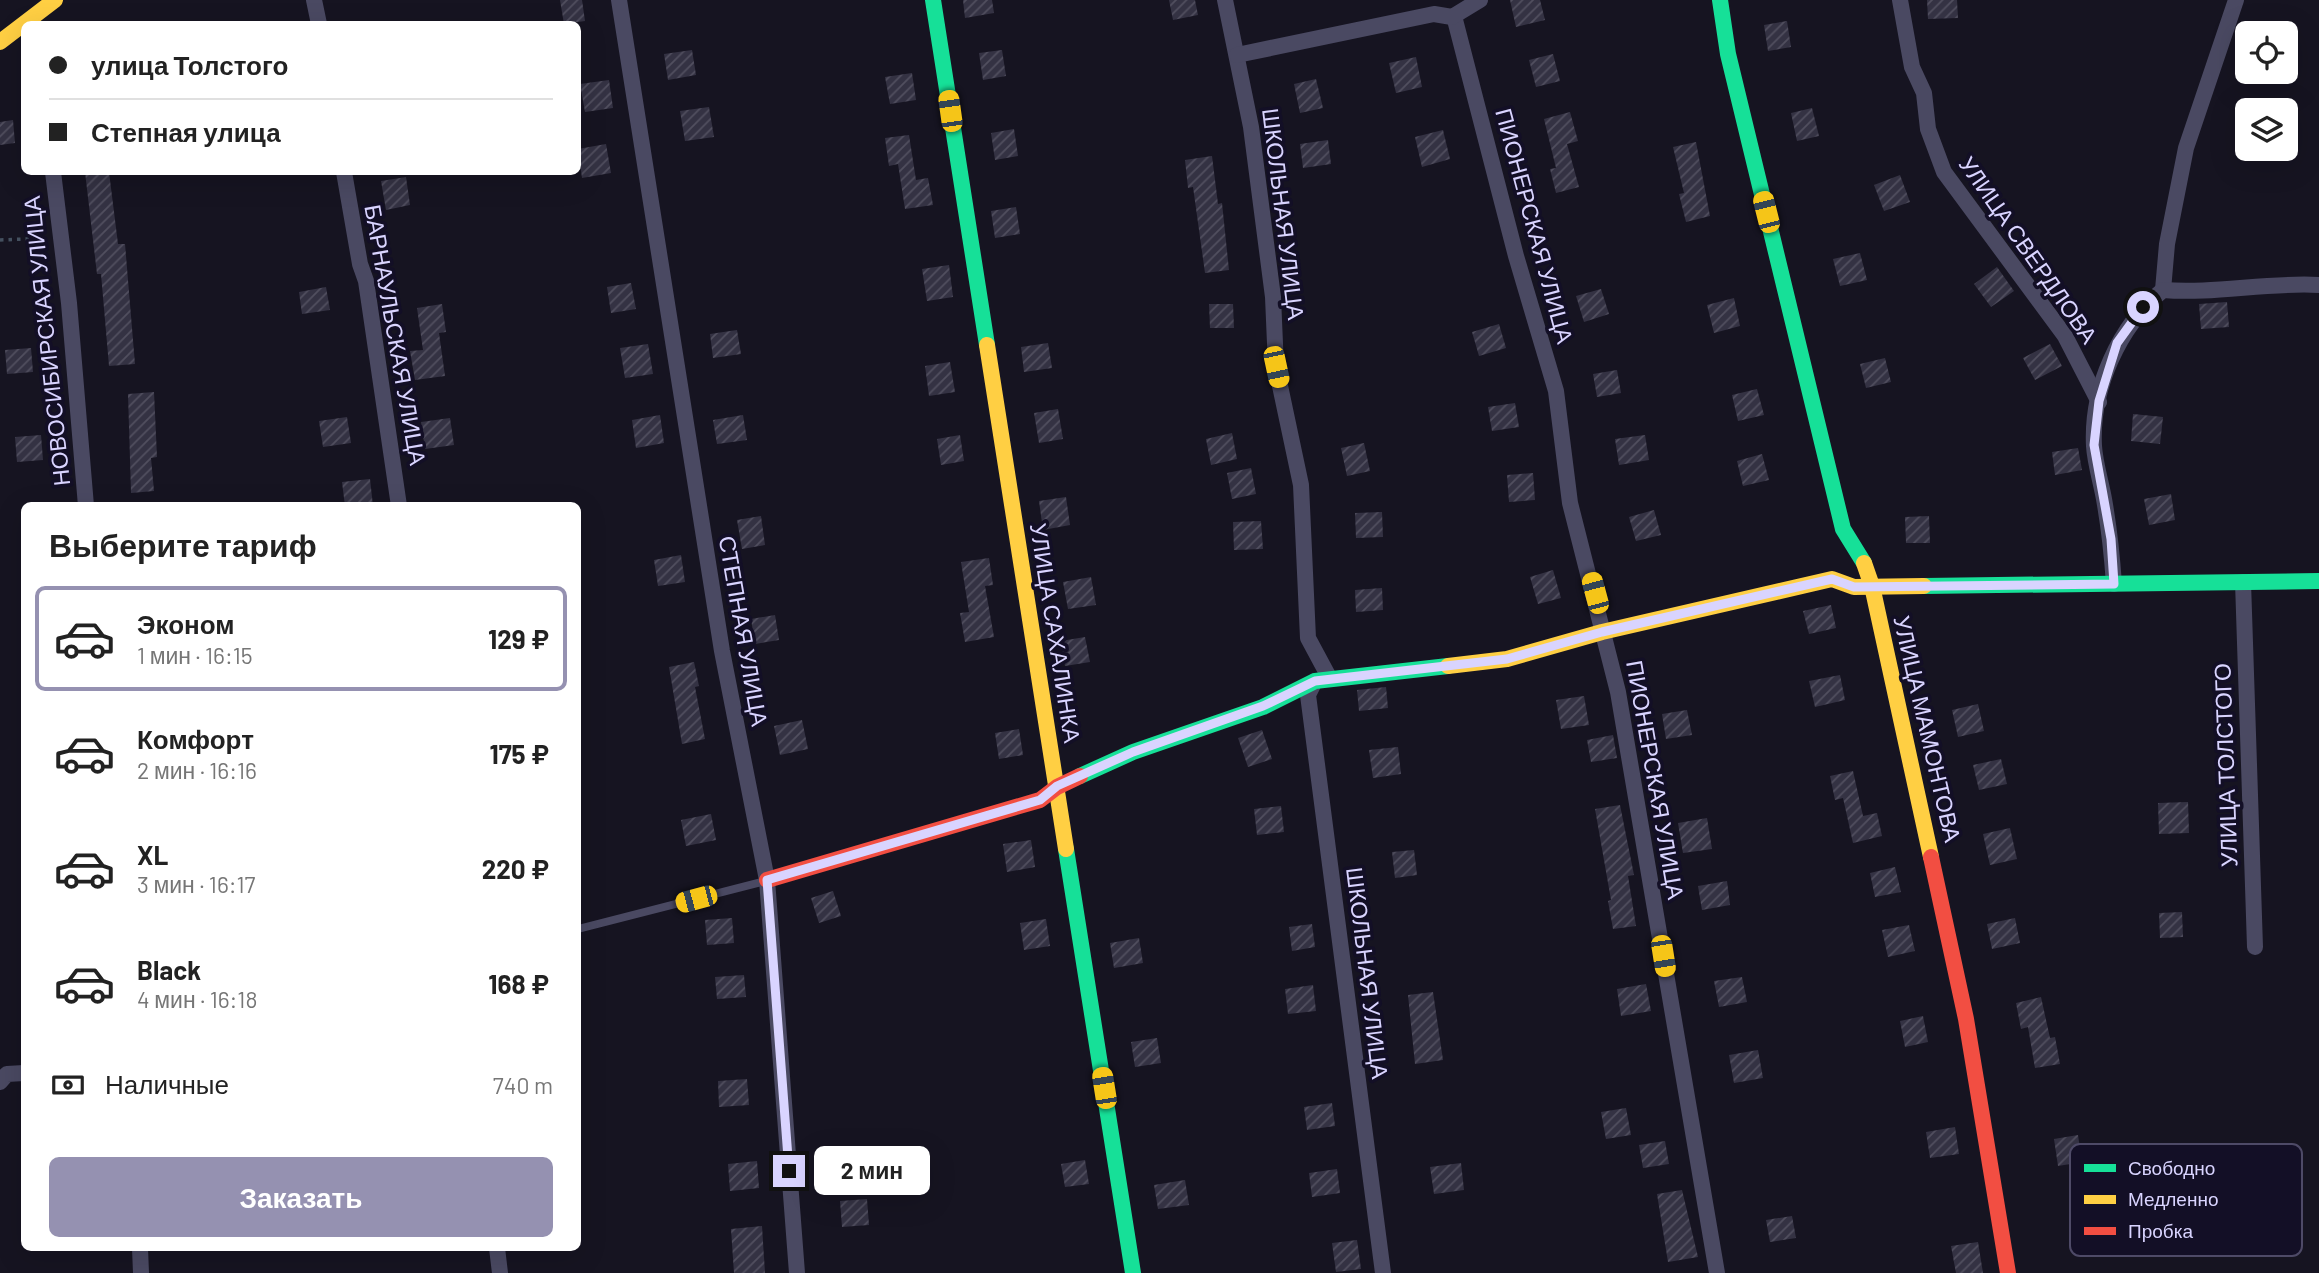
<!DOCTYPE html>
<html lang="ru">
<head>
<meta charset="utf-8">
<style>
  body { margin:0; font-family:Barlow,sans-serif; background:#f2f2f2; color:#222; height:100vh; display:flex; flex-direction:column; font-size:26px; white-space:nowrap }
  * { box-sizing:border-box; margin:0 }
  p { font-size:23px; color:#767676 }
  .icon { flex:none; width:38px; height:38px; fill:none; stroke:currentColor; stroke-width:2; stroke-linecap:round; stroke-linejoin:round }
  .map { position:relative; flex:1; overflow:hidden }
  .details { position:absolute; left:21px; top:502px; width:560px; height:749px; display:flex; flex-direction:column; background:#fff; border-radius:10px; box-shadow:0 7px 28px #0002 }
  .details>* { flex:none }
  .banner { position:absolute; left:21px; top:21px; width:560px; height:154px; border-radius:10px; box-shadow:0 7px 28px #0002; display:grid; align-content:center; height:154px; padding:0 28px; background:#fff }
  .tools { position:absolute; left:2235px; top:21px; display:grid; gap:14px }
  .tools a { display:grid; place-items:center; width:63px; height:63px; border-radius:10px; background:#fff; box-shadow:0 7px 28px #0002; font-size:35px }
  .end { position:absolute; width:32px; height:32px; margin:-16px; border:9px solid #d9d4ff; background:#111; box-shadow:0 0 0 4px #111 }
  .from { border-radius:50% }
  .bubble { position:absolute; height:49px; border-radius:10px; background:#fff; box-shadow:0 7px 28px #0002; font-size:23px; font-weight:700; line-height:49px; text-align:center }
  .car { position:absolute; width:21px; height:42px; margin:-21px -10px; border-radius:9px; box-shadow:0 0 5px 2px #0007; background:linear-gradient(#f5c518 24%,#345 0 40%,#f5c518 0 76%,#345 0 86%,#f5c518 0) }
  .banner b { display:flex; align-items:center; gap:24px; height:66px; font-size:26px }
  .banner b+b { border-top:2px solid #e0e0e0 }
  .banner i { width:18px; height:18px; background:#222 }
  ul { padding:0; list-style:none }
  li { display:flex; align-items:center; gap:21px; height:105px; margin:0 14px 10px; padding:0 14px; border:4px solid transparent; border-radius:10px }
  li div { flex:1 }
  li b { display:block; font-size:26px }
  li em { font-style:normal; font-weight:700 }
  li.selected { border-color:#9591b1 }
  li>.icon { width:63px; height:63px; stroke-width:1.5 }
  h2 { padding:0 28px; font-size:32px; line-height:84px }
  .pay { display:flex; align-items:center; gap:18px; height:77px; padding:0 28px; font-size:26px }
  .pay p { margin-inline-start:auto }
  .button { display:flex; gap:14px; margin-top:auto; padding:14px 28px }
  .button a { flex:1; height:80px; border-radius:10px; background:#9591b1; color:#fff; font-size:28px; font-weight:700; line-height:80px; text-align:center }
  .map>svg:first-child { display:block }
  .building { fill:url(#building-hatch) }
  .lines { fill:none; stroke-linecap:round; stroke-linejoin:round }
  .path { stroke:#44505f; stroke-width:3.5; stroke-dasharray:3.5 5; stroke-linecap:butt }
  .lane { stroke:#4a4962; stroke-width:8 }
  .street { stroke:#4a4962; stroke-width:16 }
  .fast { stroke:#16e098; stroke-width:16 }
  .slow { stroke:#ffcf43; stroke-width:16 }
  .jam { stroke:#f24e42; stroke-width:16 }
  .route { stroke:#d9d4ff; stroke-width:9 }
  .labels { text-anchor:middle; stroke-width:7; stroke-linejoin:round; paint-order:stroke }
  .street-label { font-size:23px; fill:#d9d4ff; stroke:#130f26 }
  .key { fill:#130f26; stroke:#4e4a67; stroke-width:2 }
  .key-label { font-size:19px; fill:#d9d4ff }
</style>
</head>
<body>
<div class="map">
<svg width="2319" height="1273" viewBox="0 0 2319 1273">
  <defs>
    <pattern id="building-hatch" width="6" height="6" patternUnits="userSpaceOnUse" patternTransform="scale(1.75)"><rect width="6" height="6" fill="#343243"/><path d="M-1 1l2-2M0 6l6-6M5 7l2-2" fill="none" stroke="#514f5f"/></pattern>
  </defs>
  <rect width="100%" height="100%" fill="#161421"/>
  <g class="building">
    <polygon points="560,0 582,0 585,21 564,24"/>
    <polygon points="963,0 992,0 994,13 965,18"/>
    <polygon points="1169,0 1195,0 1198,15 1173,20"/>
    <polygon points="1510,0 1540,0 1545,20 1516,27"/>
    <polygon points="1927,0 1957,0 1958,18 1928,19"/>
    <polygon points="1787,21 1791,47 1768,51 1764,25"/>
    <polygon points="692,50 696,75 668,80 664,54"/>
    <polygon points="1002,50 1006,76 983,80 979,53"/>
    <polygon points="1553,54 1560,81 1536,87 1529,60"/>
    <polygon points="1416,57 1422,87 1396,93 1389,63"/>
    <polygon points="912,73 916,100 890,104 885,77"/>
    <polygon points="1316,79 1323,108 1300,113 1294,84"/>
    <polygon points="609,80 613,108 585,112 580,84"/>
    <polygon points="709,107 714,137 685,141 680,111"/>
    <polygon points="1812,108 1819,136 1797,141 1791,113"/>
    <polygon points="1570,112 1578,141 1567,144 1579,187 1556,193 1550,169 1556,168 1544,119"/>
    <polygon points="13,120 15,143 0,145 0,122"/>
    <polygon points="1014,129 1018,156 995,160 991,133"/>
    <polygon points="1443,130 1450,159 1422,167 1415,137"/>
    <polygon points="909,135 916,180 928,178 933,205 905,209 898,164 889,166 885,138"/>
    <polygon points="1328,140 1331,164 1303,168 1300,144"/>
    <polygon points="1696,142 1710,216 1686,222 1679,194 1684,193 1673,147"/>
    <polygon points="606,144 611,173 582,178 578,149"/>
    <polygon points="1212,156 1218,204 1222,203 1229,270 1205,273 1193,187 1188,188 1185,160"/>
    <polygon points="85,172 109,172 118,244 125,244 135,364 109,366 101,274 97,274"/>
    <polygon points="1900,175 1910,202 1884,211 1874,185"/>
    <polygon points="406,177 410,205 386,210 381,181"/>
    <polygon points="1016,207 1020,234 995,238 991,211"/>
    <polygon points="1860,253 1867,280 1840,286 1833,259"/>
    <polygon points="949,265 953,297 927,301 922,269"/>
    <polygon points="1997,267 2014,291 1991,307 1974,284"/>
    <polygon points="631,283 636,309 611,313 607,287"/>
    <polygon points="326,287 330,310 302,314 299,292"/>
    <polygon points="1601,289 1609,314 1584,322 1576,296"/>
    <polygon points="1734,298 1740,326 1714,333 1707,305"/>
    <polygon points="2227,302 2229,327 2201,329 2199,304"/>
    <polygon points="442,304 446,332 439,333 445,376 415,380 410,351 423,350 417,308"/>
    <polygon points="1209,304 1233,304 1234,328 1210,328"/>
    <polygon points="1499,324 1506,348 1479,356 1472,332"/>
    <polygon points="737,330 741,354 713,358 710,334"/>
    <polygon points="1048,343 1052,368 1024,372 1021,347"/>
    <polygon points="648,344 653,374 625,378 620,348"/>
    <polygon points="2050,344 2062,366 2035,380 2023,358"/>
    <polygon points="31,348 33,372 7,374 5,350"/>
    <polygon points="1885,358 1891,382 1866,388 1860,364"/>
    <polygon points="950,362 955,392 929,396 925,366"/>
    <polygon points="1617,370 1621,393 1597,397 1593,374"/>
    <polygon points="1757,389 1764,415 1738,421 1732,395"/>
    <polygon points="154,392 157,457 151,458 154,491 131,493 128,394"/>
    <polygon points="1515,403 1519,427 1492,431 1488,407"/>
    <polygon points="1058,409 1063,439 1039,443 1034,413"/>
    <polygon points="2133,414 2163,417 2160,444 2131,441"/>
    <polygon points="660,415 664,443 636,448 632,420"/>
    <polygon points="743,415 747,440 717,444 713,420"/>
    <polygon points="347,417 351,443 323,447 319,421"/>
    <polygon points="450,418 454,445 425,449 421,422"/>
    <polygon points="1232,433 1237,459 1211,465 1206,439"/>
    <polygon points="41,435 43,460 17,462 15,437"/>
    <polygon points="960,435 964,461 941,465 937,439"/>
    <polygon points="1645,435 1649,460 1619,465 1615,439"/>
    <polygon points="1364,443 1370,471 1347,476 1341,448"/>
    <polygon points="2078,448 2082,470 2055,475 2052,452"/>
    <polygon points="1762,454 1769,480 1743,486 1737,461"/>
    <polygon points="1251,468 1256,494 1232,499 1227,473"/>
    <polygon points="1533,473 1535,500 1509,502 1507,475"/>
    <polygon points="370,479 373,506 345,506 342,482"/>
    <polygon points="2171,494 2175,520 2149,525 2144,499"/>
    <polygon points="1066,497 1070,525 1043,530 1039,501"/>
    <polygon points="1654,510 1661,535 1636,541 1629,517"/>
    <polygon points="1382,512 1383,537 1356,538 1355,513"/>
    <polygon points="761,516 765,545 742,549 737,520"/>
    <polygon points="1929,516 1930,543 1906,543 1905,517"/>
    <polygon points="1261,521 1263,549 1234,550 1233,522"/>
    <polygon points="681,555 685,582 658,586 654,560"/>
    <polygon points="989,558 993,585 985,586 994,637 965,642 960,613 969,612 961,562"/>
    <polygon points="1553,570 1561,598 1538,604 1530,577"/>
    <polygon points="1091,577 1096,605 1068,609 1063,582"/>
    <polygon points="1382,588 1383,610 1356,612 1355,590"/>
    <polygon points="1831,605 1836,628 1809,634 1803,611"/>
    <polygon points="775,615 779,640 755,644 751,619"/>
    <polygon points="1085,637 1090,662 1065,666 1061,641"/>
    <polygon points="694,662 699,686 695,687 705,739 682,744 669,667"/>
    <polygon points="1840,675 1845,700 1815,707 1809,681"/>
    <polygon points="1386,687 1388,708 1359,711 1357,690"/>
    <polygon points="1584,696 1589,725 1561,729 1556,700"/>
    <polygon points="1978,704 1984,731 1958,737 1952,710"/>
    <polygon points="1687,710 1692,735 1666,739 1662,714"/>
    <polygon points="802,720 808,749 780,755 774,726"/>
    <polygon points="1019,729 1023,755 999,759 995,733"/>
    <polygon points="1262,730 1272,759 1248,767 1238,738"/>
    <polygon points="1613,735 1617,758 1591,762 1587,740"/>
    <polygon points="1398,747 1401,774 1373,778 1369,750"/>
    <polygon points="2001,759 2007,784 1979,790 1973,765"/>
    <polygon points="1853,771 1863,816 1877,813 1882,836 1853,843 1843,798 1835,800 1830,776"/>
    <polygon points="2188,802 2189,833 2159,834 2158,803"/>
    <polygon points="1620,805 1634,875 1628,876 1636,926 1613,929 1608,901 1611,900 1595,809"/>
    <polygon points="1281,806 1284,832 1257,835 1254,809"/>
    <polygon points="711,814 716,840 686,846 681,820"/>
    <polygon points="1707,818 1712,849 1683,853 1678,823"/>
    <polygon points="2010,828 2017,859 1990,865 1983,834"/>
    <polygon points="1031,840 1035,867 1007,872 1003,844"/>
    <polygon points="1414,850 1417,875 1395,878 1392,852"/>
    <polygon points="1895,867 1901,892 1875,897 1870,873"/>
    <polygon points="1727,881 1730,905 1702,910 1698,886"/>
    <polygon points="833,891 841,916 819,923 811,898"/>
    <polygon points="2182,912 2183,937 2160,938 2159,913"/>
    <polygon points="732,918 734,943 707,945 705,920"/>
    <polygon points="2015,918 2020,943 1992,949 1987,924"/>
    <polygon points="1046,919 1050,946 1024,950 1020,923"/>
    <polygon points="1312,924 1315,947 1292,951 1289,927"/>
    <polygon points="1909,925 1915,951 1888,957 1882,930"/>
    <polygon points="1139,938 1143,963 1114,968 1110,943"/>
    <polygon points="744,975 746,997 717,999 715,977"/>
    <polygon points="1742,977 1747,1002 1719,1007 1714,981"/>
    <polygon points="1646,984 1651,1011 1621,1016 1617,989"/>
    <polygon points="1313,985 1316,1011 1288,1014 1285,989"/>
    <polygon points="1433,992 1443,1060 1415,1064 1408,995"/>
    <polygon points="2041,997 2050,1038 2055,1037 2060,1064 2035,1068 2028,1027 2021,1029 2016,1003"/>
    <polygon points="1923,1016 1928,1042 1905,1047 1900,1021"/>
    <polygon points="1157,1038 1161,1063 1135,1067 1131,1042"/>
    <polygon points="1758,1050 1763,1078 1734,1083 1729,1055"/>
    <polygon points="747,1079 749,1105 719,1107 718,1081"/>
    <polygon points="1332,1103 1335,1126 1307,1130 1304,1107"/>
    <polygon points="1626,1108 1631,1135 1606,1139 1601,1112"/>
    <polygon points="1955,1127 1959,1154 1930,1158 1926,1132"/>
    <polygon points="2078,1135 2082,1162 2058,1166 2054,1139"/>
    <polygon points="1665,1141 1669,1164 1643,1168 1639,1145"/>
    <polygon points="1085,1160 1089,1184 1065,1187 1061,1164"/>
    <polygon points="757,1161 759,1188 730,1191 728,1164"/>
    <polygon points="1461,1163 1464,1190 1434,1194 1430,1167"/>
    <polygon points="1337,1169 1340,1193 1312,1197 1309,1173"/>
    <polygon points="1185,1180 1189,1205 1158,1209 1154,1185"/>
    <polygon points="1682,1190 1698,1257 1668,1262 1657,1194"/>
    <polygon points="867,1199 869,1225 842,1227 840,1201"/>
    <polygon points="1792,1216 1796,1238 1770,1242 1766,1220"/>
    <polygon points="762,1226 765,1273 734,1273 731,1229"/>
    <polygon points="1357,1240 1361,1269 1336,1272 1332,1243"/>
    <polygon points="1978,1242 1983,1273 1956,1273 1951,1246"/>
  </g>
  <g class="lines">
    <polyline class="path" points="0,240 27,239 47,245"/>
    <polyline class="lane" points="578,929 765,881"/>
    <g class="street">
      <polyline points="314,0 319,24"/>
      <polyline points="619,0 722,651 767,880 797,1273"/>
      <polyline points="1225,0 1251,127 1273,297 1276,367 1301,485 1308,638 1330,679"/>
      <polyline points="1900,0 1912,67 1924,93 1928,129 1944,172 2065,336 2099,402"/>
      <polyline points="1454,16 1516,256 1556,391 1570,503 1618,692 1717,1273"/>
      <polyline points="1237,55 1434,14 1452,17 1480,0"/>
      <polyline points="53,172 69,303 86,506"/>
      <polyline points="344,172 360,264 366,281 399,506"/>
      <polyline points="2163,290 2167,244 2186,148 2236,0"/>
      <polyline points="2243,582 2255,947"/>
      <path d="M2114 584C2112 555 2109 527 2104 499 2101 482 2095 463 2094 446 2091 388 2119 326 2163 290 2215 294 2267 282 2319 285"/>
      <polyline points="1315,681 1308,695 1383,1273"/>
      <polyline points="0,1082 7,1074 24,1073"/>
      <polyline points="140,1248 141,1273"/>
      <polyline points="497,1248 500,1273"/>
    </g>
    <g class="fast">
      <polyline points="933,0 987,345"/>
      <polyline points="1720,0 1728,54 1843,529 1864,563"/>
      <polyline points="1924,586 2319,581"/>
      <polyline points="1080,776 1133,752 1263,707 1315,681 1448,666"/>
      <polyline points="1066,849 1133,1273"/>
    </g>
    <g class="slow">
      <polyline points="0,42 55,0"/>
      <polyline points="987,345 1066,849"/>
      <polyline points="1864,563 1872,586 1931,857"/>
      <polyline points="1448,666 1507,659 1602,632 1832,579 1854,587 1924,586"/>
    </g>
    <g class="jam">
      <polyline points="1931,857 1966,1019 2008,1273"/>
      <polyline points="767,880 1040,800 1057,787 1080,776"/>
    </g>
  </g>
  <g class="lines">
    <polyline class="route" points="789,1171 767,880 1040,800 1057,786 1133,752 1263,706 1315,681 1507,659 1602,632 1832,579 1854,587 2114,584 2111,539 2094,445 2099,401 2117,343 2143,307"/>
  </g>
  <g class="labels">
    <g class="street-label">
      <text transform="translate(1283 214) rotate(83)" y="8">ШКОЛЬНАЯ УЛИЦА</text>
      <text transform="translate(1534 226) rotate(75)" y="8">ПИОНЕРСКАЯ УЛИЦА</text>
      <text transform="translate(2028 250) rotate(55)" y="8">УЛИЦА СВЕРДЛОВА</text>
      <text transform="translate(395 335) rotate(80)" y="8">БАРНАУЛЬСКАЯ УЛИЦА</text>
      <text transform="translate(47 341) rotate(-96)" y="8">НОВОСИБИРСКАЯ УЛИЦА</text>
      <text transform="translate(743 631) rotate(80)" y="8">СТЕПНАЯ УЛИЦА</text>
      <text transform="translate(1055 633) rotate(81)" y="8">УЛИЦА САХАЛИНКА</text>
      <text transform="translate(1927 729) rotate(77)" y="8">УЛИЦА МАМОНТОВА</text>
      <text transform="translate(2226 765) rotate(-92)" y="8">УЛИЦА ТОЛСТОГО</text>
      <text transform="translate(1655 780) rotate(80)" y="8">ПИОНЕРСКАЯ УЛИЦА</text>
      <text transform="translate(1367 973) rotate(83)" y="8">ШКОЛЬНАЯ УЛИЦА</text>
    </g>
  </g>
  <rect x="2070" y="1144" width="232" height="112" rx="10" class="key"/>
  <rect x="2084" y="1164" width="32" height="8" fill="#16e098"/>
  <rect x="2084" y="1195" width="32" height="9" fill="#ffcf43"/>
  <rect x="2084" y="1227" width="32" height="8" fill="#f24e42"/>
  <g class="key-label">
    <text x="2128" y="1175">Свободно</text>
    <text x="2128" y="1206">Медленно</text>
    <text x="2128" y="1238">Пробка</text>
  </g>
</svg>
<div class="tools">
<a><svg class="icon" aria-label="locate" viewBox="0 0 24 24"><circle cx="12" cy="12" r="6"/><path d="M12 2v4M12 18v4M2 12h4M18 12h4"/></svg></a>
<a><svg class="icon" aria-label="layers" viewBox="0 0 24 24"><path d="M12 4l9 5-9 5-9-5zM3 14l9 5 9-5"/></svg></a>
</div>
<i class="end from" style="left:2143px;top:307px"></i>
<i class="end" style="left:789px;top:1171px"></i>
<div class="bubble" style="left:814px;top:1146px;width:116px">2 мин</div>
<i class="car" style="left:950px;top:111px;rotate:352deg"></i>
<i class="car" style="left:1766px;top:212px;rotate:346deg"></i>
<i class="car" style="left:1276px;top:367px;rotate:168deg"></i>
<i class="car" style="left:1595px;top:593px;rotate:345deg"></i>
<i class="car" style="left:696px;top:899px;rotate:255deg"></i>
<i class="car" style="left:1663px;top:956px;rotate:171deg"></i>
<i class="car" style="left:1104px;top:1088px;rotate:351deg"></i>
<div class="banner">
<b><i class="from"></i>улица Толстого</b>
<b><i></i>Степная улица</b>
</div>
<section class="details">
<h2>Выберите тариф</h2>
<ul>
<li class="selected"><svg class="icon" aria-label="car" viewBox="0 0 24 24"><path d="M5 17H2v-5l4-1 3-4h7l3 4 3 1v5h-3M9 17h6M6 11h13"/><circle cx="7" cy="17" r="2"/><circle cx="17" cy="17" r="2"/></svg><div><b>Эконом</b><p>1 мин · 16:15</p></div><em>129 ₽</em></li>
<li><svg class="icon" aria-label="car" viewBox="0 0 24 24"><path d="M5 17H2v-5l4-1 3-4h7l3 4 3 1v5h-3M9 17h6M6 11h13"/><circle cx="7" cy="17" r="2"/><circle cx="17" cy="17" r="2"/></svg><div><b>Комфорт</b><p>2 мин · 16:16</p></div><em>175 ₽</em></li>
<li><svg class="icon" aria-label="car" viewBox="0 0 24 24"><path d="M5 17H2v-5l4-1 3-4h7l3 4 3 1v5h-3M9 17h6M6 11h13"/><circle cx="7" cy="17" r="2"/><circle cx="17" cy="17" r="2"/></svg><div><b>XL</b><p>3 мин · 16:17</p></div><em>220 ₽</em></li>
<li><svg class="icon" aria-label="car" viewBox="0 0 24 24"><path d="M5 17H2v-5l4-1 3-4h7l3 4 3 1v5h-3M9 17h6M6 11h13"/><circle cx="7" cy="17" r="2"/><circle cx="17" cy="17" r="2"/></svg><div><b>Black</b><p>4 мин · 16:18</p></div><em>168 ₽</em></li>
</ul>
<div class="pay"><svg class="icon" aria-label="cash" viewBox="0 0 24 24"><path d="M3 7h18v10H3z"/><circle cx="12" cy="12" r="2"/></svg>Наличные<p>740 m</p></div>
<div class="button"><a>Заказать</a></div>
</section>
</div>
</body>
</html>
